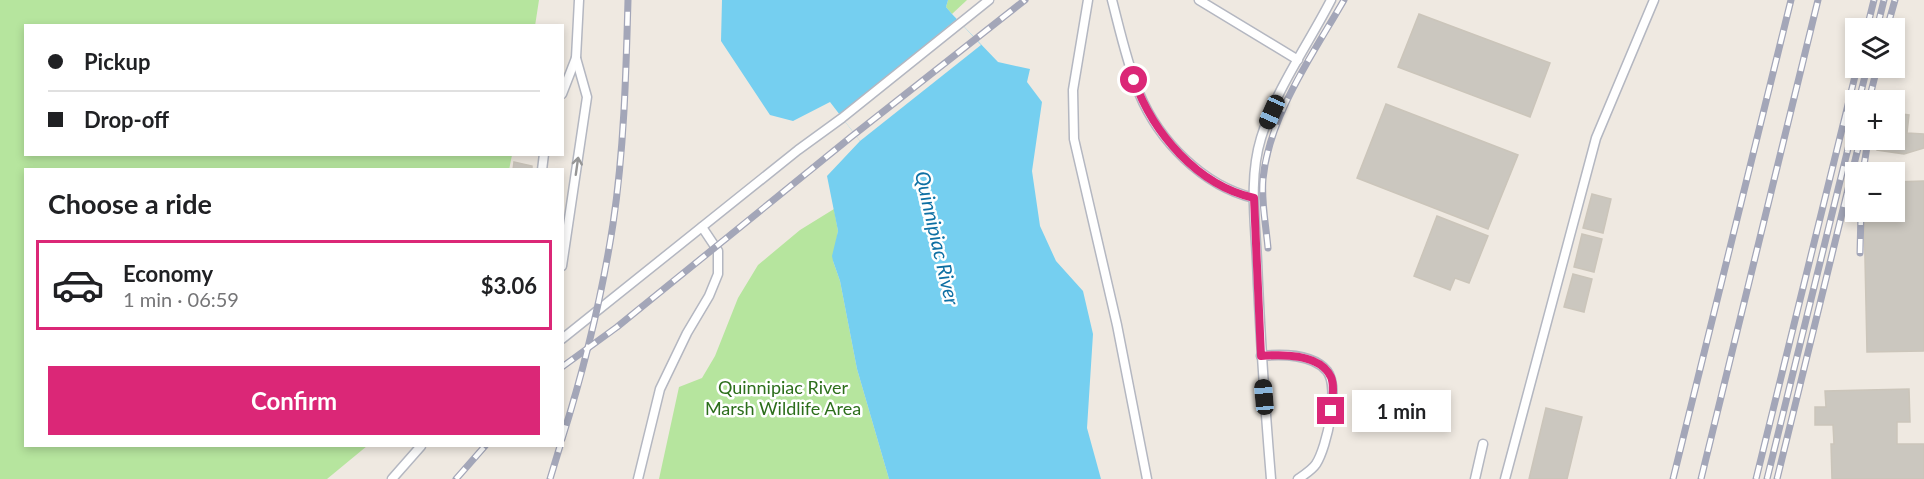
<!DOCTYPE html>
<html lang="en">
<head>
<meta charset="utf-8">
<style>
  body { margin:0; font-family:Lato,sans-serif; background:#f2f2f2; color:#202124; height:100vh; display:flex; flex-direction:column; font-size:22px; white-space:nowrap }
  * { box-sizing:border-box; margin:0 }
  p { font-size:20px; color:#757577 }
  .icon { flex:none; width:33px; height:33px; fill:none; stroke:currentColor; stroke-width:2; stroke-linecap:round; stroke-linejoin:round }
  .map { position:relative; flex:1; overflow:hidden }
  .details { position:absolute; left:24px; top:168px; width:540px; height:279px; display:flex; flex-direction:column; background:#fff; border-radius:0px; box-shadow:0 3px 9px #0003 }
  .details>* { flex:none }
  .hud { position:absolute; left:24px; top:24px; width:540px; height:132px; border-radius:0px; box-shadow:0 3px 9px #0003; display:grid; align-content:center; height:132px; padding:0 24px; background:#fff }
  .tools { position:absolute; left:1845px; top:18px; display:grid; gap:12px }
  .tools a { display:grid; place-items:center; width:60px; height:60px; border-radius:0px; background:#fff; box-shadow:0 3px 9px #0003; font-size:30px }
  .end { position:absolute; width:27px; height:27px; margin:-14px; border:8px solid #db2777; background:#fff; box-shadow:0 0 0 3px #fff }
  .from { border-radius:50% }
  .bubble { position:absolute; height:42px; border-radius:0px; background:#fff; box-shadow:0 3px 9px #0003; font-size:20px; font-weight:700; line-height:42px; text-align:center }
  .car { position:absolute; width:18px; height:36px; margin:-18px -9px; border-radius:8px; box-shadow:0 0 4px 2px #0007; background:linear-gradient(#222 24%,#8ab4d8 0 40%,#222 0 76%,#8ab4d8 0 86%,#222 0) }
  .hud b { display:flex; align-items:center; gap:21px; height:57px; font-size:22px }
  .hud b+b { border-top:2px solid #e0e0e0 }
  .hud i { width:15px; height:15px; background:#202124 }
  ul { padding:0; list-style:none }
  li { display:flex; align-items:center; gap:18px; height:90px; margin:0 12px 9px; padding:0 12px; border:3px solid transparent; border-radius:0px }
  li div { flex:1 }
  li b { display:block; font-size:22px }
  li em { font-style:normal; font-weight:700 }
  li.current { border-color:#db2777 }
  li>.icon { width:54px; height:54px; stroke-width:1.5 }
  h2 { padding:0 24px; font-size:27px; line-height:72px }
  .button { display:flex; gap:12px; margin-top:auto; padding:12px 24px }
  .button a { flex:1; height:69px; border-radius:0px; background:#db2777; color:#fff; font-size:24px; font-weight:700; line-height:69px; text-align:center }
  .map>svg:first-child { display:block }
  .green { fill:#b6e59e }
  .water { fill:#75cff0 }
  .pier { fill:#efe9e1 }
  .building { fill:#cbc7bf; stroke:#cbc5ba; stroke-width:1.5 }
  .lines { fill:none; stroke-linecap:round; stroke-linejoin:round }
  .service-casing { stroke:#b4b7c1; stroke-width:11 }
  .service { stroke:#fff; stroke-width:8 }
  .rail-casing { stroke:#a3a6b8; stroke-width:7 }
  .rail { stroke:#fff; stroke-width:4.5; stroke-dasharray:14; stroke-linecap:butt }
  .oneway { stroke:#969696 }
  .route { stroke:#db2777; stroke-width:8 }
  .labels { text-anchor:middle; stroke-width:5; stroke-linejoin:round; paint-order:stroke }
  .park-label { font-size:18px; fill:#2c6e1b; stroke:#fff }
  .water-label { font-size:20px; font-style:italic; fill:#0d6fa3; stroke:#fff }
</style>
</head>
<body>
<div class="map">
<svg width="1924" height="479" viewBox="0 0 1924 479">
  <rect width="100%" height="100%" fill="#efe9e1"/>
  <g class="green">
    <polygon points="0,0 539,0 535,26 26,26 26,154 512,155 509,170 26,170 26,446 367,446 327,479 0,479"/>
    <polygon points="948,0 967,0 952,14 946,7"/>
    <polygon points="834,209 838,231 833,261 840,281 857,369 889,479 659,479 679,387 702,378 715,356 738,298 758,265 800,230"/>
  </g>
  <polygon class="water" points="722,0 948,0 946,7 952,14 998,62 1030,69 1027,82 1042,102 1032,171 1040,226 1056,261 1083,291 1093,334 1087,428 1101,479 889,479 857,369 840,281 833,261 832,256 838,231 827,176 860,141 830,102 793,121 770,115 721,41"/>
  <polygon class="pier" points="957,19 981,45 860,141 840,115"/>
  <g class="building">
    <polygon points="1419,14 1550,63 1530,117 1398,67"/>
    <polygon points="1386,104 1518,155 1488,229 1357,178"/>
    <polygon points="1894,113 1909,115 1907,133 1924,134 1924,148 1904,154 1877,150 1878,140 1894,140"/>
    <polygon points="514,162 532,166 532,170 513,170"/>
    <polygon points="1924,181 1924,351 1867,352 1864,212 1894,212 1894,182"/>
    <polygon points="1592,194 1611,199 1603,233 1583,228"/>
    <polygon points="1437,216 1488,236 1469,283 1455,278 1450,290 1414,276"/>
    <polygon points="1582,234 1602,239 1594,272 1574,267"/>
    <polygon points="1573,274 1592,279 1584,312 1564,307"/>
    <polygon points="1909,389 1910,422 1897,422 1897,444 1924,444 1924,479 1832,479 1831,444 1834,444 1833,425 1815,425 1815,407 1826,407 1825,391"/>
    <polygon points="1546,408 1582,417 1567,479 1529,479"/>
  </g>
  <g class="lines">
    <defs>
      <g id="service">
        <polyline points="1088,0 1073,90 1074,139 1117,325 1147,479"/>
        <path d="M1112 0C1120 31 1127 63 1139 93 1159 141 1203 186 1254 198"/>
        <polyline points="1199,0 1298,60"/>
        <polyline points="562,94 576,58 579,0"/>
        <polyline points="542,170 544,154"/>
        <polyline points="562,266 587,97 576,58"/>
        <polyline points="562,339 798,150 842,118 989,0"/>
        <path d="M1261 356C1281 354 1313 354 1327 371 1340 387 1327 447 1316 464 1312 470 1304 475 1298 479"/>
        <polyline points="392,479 421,446"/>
        <polyline points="638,479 660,389 687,333 709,296 718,274 718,251 702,227"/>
        <path d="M1271 479C1265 406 1260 334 1257 261 1255 220 1249 177 1261 138 1276 89 1308 45 1331 0"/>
        <polyline points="1475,479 1483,444"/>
        <polyline points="1505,479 1596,138 1654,0"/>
      </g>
    </defs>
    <use href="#service" class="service-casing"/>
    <use href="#service" class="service"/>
    <defs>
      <g id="rail">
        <polyline points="1867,28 1874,0"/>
        <polyline points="1877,28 1884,0"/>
        <polyline points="1887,28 1895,0"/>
        <polyline points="1859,100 1867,68"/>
        <polyline points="1869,100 1877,68"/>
        <polyline points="1863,172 1868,140"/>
        <path d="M1268 248C1266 225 1261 201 1263 179 1269 116 1313 54 1344 0"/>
        <polyline points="1860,253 1861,212"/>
        <polyline points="562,367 617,327 851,137 1025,0"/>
        <path d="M562 439C584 369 602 296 613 224 624 150 626 75 628 0"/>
        <polyline points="456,479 485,446"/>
        <polyline points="550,479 560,446"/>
        <polyline points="1673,479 1791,0"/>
        <polyline points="1701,479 1818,0"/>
        <polyline points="1756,479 1857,68"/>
        <polyline points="1767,479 1856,116"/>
        <polyline points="1777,479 1860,140"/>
      </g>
    </defs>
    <use href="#rail" class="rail-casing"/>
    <use href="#rail" class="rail"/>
  </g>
  <defs><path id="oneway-shaft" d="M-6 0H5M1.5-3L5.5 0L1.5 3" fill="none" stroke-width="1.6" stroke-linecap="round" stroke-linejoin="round" transform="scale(1.5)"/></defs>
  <use class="oneway" href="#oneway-shaft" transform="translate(577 166) rotate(-82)"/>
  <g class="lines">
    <path class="route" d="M1134 80C1153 133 1197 185 1254 198L1261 356C1283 354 1320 354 1331 377 1335 386 1332 401 1331 411"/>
  </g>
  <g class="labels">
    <g class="park-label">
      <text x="783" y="394">Quinnipiac River<tspan x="783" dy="21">Marsh Wildlife Area</tspan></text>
    </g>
    <g class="water-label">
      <text transform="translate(937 238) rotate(77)" y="7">Quinnipiac River</text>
    </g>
  </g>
</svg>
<div class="tools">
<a><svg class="icon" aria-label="layers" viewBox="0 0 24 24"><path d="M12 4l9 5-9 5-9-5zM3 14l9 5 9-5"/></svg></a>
<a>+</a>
<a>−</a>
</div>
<i class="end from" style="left:1134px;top:80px"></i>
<i class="end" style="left:1331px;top:411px"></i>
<div class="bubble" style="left:1352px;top:390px;width:99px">1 min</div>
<i class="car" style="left:1272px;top:112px;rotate:204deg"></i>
<i class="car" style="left:1264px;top:397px;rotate:355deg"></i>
<div class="hud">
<b><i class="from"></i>Pickup</b>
<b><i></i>Drop-off</b>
</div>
<section class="details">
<h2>Choose a ride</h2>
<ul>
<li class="current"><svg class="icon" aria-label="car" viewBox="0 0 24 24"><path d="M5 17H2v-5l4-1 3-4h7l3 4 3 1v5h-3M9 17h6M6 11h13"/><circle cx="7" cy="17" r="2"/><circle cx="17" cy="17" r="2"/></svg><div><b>Economy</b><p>1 min · 06:59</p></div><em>$3.06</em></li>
</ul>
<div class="button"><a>Confirm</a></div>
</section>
</div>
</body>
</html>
